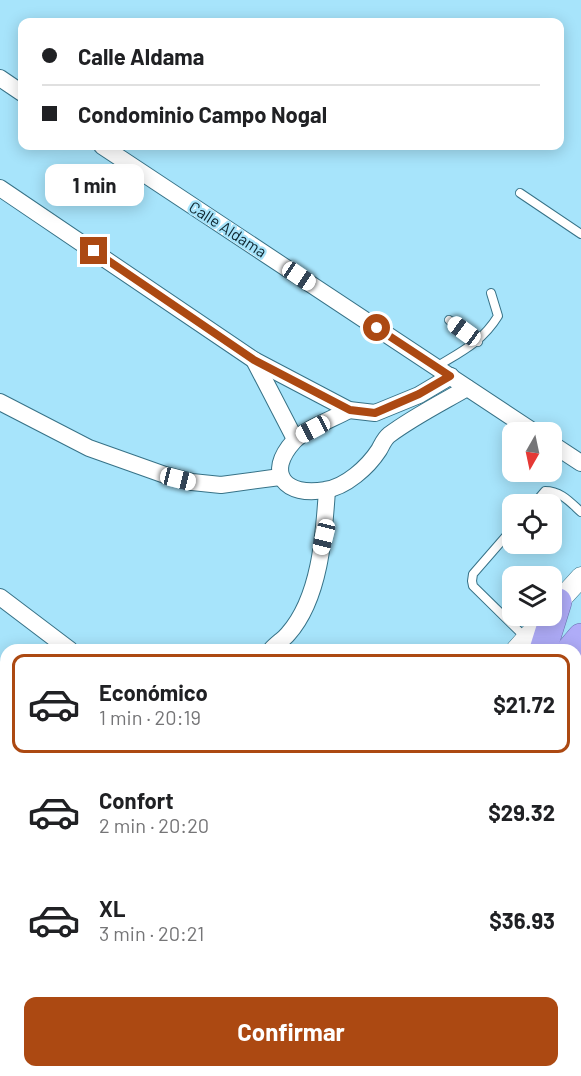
<!DOCTYPE html>
<html lang="es">
<head>
<meta charset="utf-8">
<style>
  body { margin:0; font-family:Barlow,sans-serif; background:#f6f6f6; color:#202124; height:100vh; display:flex; flex-direction:column; font-size:22px; white-space:nowrap }
  * { box-sizing:border-box; margin:0 }
  p { font-size:20px; color:#757577 }
  .icon { flex:none; width:33px; height:33px; fill:none; stroke:currentColor; stroke-width:2; stroke-linecap:round; stroke-linejoin:round }
  .map { position:relative; flex:1; overflow:hidden }
  .side { position:absolute; left:0px; top:644px; width:582px; height:434px; display:flex; flex-direction:column; background:#fff; border-radius:18px 18px 0 0; box-shadow:0 3px 15px #0003 }
  .side>* { flex:none }
  .banner { position:absolute; left:18px; top:18px; width:546px; height:132px; border-radius:12px; box-shadow:0 3px 15px #0003; display:grid; align-content:center; height:132px; padding:0 24px; background:#fff }
  .needle { width:39px; rotate:189deg }
  .controls { position:absolute; left:502px; top:422px; display:grid; gap:12px }
  .controls a { display:grid; place-items:center; width:60px; height:60px; border-radius:12px; background:#fff; box-shadow:0 3px 15px #0003; font-size:30px }
  .end { position:absolute; width:27px; height:27px; margin:-14px; border:8px solid #ac4912; background:#fff; box-shadow:0 0 0 3px #fff }
  .from { border-radius:50% }
  .bubble { position:absolute; height:42px; border-radius:12px; background:#fff; box-shadow:0 3px 15px #0003; font-size:20px; font-weight:700; line-height:42px; text-align:center }
  .car { position:absolute; width:18px; height:36px; margin:-18px -9px; border-radius:8px; box-shadow:0 0 4px 2px #0007; background:linear-gradient(#fff 24%,#345 0 40%,#fff 0 76%,#345 0 86%,#fff 0) }
  .banner b { display:flex; align-items:center; gap:21px; height:57px; font-size:22px }
  .banner b+b { border-top:2px solid #e0e0e0 }
  .banner i { width:15px; height:15px; background:#202124 }
  ul { padding:10px 0 0; list-style:none }
  li { display:flex; align-items:center; gap:18px; height:99px; margin:0 12px 9px; padding:0 12px; border:3px solid transparent; border-radius:12px }
  li div { flex:1 }
  li b { display:block; font-size:22px }
  li em { font-style:normal; font-weight:700 }
  li.current { border-color:#ac4912 }
  li>.icon { width:54px; height:54px; stroke-width:1.5 }
  .action { display:flex; gap:12px; margin-top:auto; padding:12px 24px }
  .action a { flex:1; height:69px; border-radius:12px; background:#ac4912; color:#fff; font-size:24px; font-weight:700; line-height:69px; text-align:center }
  .map>svg:first-child { display:block }
  .lines { fill:none; stroke-linecap:round; stroke-linejoin:round }
  .service-casing { stroke:#377287; stroke-width:10 }
  .minor-casing { stroke:#377287; stroke-width:18 }
  .tertiary-casing { stroke:#377287; stroke-width:21 }
  .trunk-casing { stroke:#6a70b0; stroke-width:28 }
  .service { stroke:#fff; stroke-width:8 }
  .minor { stroke:#fff; stroke-width:16 }
  .tertiary { stroke:#fff; stroke-width:20 }
  .trunk { stroke:#afacf8; stroke-width:27 }
  .route { stroke:#ac4912; stroke-width:8 }
  .labels { text-anchor:middle; stroke-width:4.5; stroke-linejoin:round; paint-order:stroke }
  .street-label { font-size:16px; fill:#0e262f; stroke:#a7e4fb }
</style>
</head>
<body>
<div class="map">
<svg width="581" height="1076" viewBox="0 0 581 1076">
  <rect width="100%" height="100%" fill="#a7e4fb"/>
  <g class="lines">
    <defs>
      <g id="service">
        <polyline points="520,193 581,234"/>
        <polyline points="449,320 478,342"/>
        <path d="M436 367C462 351 482 342 498 316L491 293"/>
        <path d="M534 504 545 491C561 491 570 502 581 512"/>
        <polyline points="513,528 473,574 472,581 473,586 526,638"/>
        <polyline points="576,814 581,818"/>
        <polyline points="576,893 581,896"/>
        <polyline points="291,1071 297,1076"/>
      </g>
      <g id="minor">
        <polyline points="0,78 22,93"/>
        <polyline points="102,146 534,432"/>
        <polyline points="0,188 254,360 349,410 375,413 419,395 451,376"/>
        <polyline points="254,360 295,439"/>
        <polyline points="0,402 89,448 165,475 192,482 221,485 280,477"/>
        <path d="M349 410C335 418 305 429 294 441 264 474 286 497 325 490 346 487 368 467 379 450 382 445 384 439 389 435 413 417 441 403 467 388"/>
        <polyline points="552,444 581,463"/>
        <polyline points="0,597 70,650"/>
        <path d="M271 650C276 644 283 640 288 634 320 598 324 536 327 490"/>
        <polyline points="0,725 6,729"/>
        <polyline points="382,1071 388,1076"/>
      </g>
      <g id="tertiary">
        <polyline points="552,609 581,577"/>
        <polyline points="516,650 547,615"/>
        <polyline points="131,1076 135,1071"/>
      </g>
      <g id="trunk">
        <polyline points="543,650 558,602"/>
        <polyline points="570,650 581,637"/>
        <polyline points="576,709 581,704"/>
        <polyline points="168,1076 169,1071"/>
        <polyline points="201,1076 205,1071"/>
        <polyline points="259,1076 264,1071"/>
      </g>
    </defs>
    <use href="#service" class="service-casing"/>
    <use href="#minor" class="minor-casing"/>
    <use href="#tertiary" class="tertiary-casing"/>
    <use href="#trunk" class="trunk-casing"/>
    <use href="#service" class="service"/>
    <use href="#minor" class="minor"/>
    <use href="#tertiary" class="tertiary"/>
    <use href="#trunk" class="trunk"/>
  </g>
  <g class="lines">
    <polyline class="route" points="94,251 254,360 350,410 375,413 419,394 450,376 377,328"/>
  </g>
  <g class="labels">
    <g class="street-label">
      <text transform="translate(228 229) rotate(33)" y="6">Calle Aldama</text>
    </g>
  </g>
</svg>
<div class="controls">
<a><svg class="needle" viewBox="-14 -14 28 28"><path d="M0-13l5 13h-10z" fill="#e53935"/><path d="M0 13l5-13h-10z" fill="#757577"/></svg></a>
<a><svg class="icon" aria-label="locate" viewBox="0 0 24 24"><circle cx="12" cy="12" r="6"/><path d="M12 2v4M12 18v4M2 12h4M18 12h4"/></svg></a>
<a><svg class="icon" aria-label="layers" viewBox="0 0 24 24"><path d="M12 4l9 5-9 5-9-5zM3 14l9 5 9-5"/></svg></a>
</div>
<i class="end from" style="left:377px;top:328px"></i>
<i class="end" style="left:94px;top:251px"></i>
<div class="bubble" style="left:45px;top:164px;width:99px">1 min</div>
<i class="car" style="left:299px;top:276px;rotate:124deg"></i>
<i class="car" style="left:464px;top:331px;rotate:306deg"></i>
<i class="car" style="left:313px;top:429px;rotate:242deg"></i>
<i class="car" style="left:178px;top:479px;rotate:104deg"></i>
<i class="car" style="left:324px;top:537px;rotate:194deg"></i>
<div class="banner">
<b><i class="from"></i>Calle Aldama</b>
<b><i></i>Condominio Campo Nogal</b>
</div>
<section class="side">
<ul>
<li class="current"><svg class="icon" aria-label="car" viewBox="0 0 24 24"><path d="M5 17H2v-5l4-1 3-4h7l3 4 3 1v5h-3M9 17h6M6 11h13"/><circle cx="7" cy="17" r="2"/><circle cx="17" cy="17" r="2"/></svg><div><b>Económico</b><p>1 min · 20:19</p></div><em>$21.72</em></li>
<li><svg class="icon" aria-label="car" viewBox="0 0 24 24"><path d="M5 17H2v-5l4-1 3-4h7l3 4 3 1v5h-3M9 17h6M6 11h13"/><circle cx="7" cy="17" r="2"/><circle cx="17" cy="17" r="2"/></svg><div><b>Confort</b><p>2 min · 20:20</p></div><em>$29.32</em></li>
<li><svg class="icon" aria-label="car" viewBox="0 0 24 24"><path d="M5 17H2v-5l4-1 3-4h7l3 4 3 1v5h-3M9 17h6M6 11h13"/><circle cx="7" cy="17" r="2"/><circle cx="17" cy="17" r="2"/></svg><div><b>XL</b><p>3 min · 20:21</p></div><em>$36.93</em></li>
</ul>
<div class="action"><a>Confirmar</a></div>
</section>
</div>
</body>
</html>
